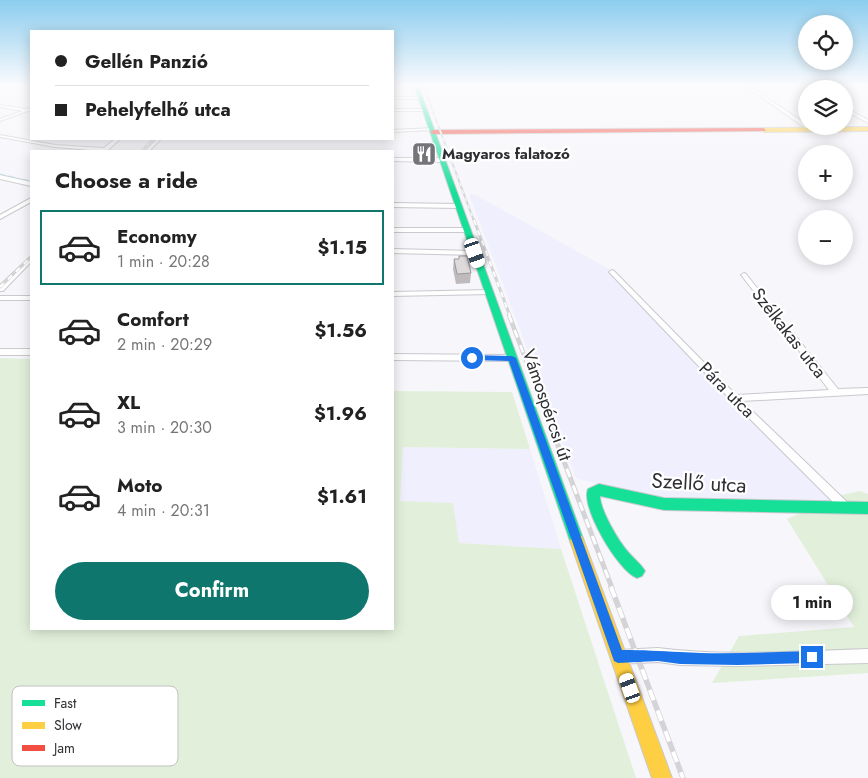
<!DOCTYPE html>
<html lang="en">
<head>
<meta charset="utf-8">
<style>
  body { margin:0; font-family:Jost,sans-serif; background:#f2f2f2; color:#222; height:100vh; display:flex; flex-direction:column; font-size:19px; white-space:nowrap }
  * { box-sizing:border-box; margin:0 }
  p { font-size:16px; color:#767676 }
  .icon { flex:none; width:28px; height:28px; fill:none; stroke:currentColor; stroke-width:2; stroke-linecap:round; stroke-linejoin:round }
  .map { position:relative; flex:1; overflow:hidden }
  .drawer { position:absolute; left:30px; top:150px; width:364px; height:480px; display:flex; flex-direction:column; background:#fff; border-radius:0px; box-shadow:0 2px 12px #0003 }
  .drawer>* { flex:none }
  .hud { position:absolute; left:30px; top:30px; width:364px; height:110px; border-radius:0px; box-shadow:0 2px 12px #0003; display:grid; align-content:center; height:110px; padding:0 25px; background:#fff }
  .controls { position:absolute; left:798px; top:15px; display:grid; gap:10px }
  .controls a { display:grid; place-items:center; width:55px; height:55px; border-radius:50%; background:#fff; box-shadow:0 2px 12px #0003; font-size:25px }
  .end { position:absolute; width:22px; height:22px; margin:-11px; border:6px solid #1a73e8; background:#fff; box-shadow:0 0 0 2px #fff }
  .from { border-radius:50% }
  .bubble { position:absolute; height:35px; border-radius:18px; background:#fff; box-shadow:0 2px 12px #0003; font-size:16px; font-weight:700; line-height:35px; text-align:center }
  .car { position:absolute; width:15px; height:30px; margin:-15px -8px; border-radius:6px; box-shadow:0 0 4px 1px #0007; background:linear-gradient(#fff 24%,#345 0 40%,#fff 0 76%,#345 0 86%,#fff 0) }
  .hud b { display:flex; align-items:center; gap:18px; height:48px; font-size:19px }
  .hud b+b { border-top:1px solid #e0e0e0 }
  .hud i { width:12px; height:12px; background:#222 }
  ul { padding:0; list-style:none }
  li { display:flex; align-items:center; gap:15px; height:75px; margin:0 10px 8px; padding:0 15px; border:2px solid transparent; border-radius:0px }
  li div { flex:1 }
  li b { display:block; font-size:19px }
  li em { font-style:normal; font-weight:700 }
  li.current { border-color:#0f766e }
  li>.icon { width:45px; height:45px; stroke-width:1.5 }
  h2 { padding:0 25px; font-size:22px; line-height:60px }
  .action { display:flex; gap:10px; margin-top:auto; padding:10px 25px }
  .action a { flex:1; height:58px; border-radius:30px; background:#0f766e; color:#fff; font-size:20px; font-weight:700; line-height:58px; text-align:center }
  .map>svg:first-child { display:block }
  .built { fill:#f0effd }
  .green { fill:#e2f0db }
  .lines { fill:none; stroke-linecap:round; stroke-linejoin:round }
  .stream { stroke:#a2f2f9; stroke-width:1 }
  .street-casing { stroke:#c9c9ce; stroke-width:2 }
  .fast-casing { stroke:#c9c9ce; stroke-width:2 }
  .slow-casing { stroke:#c9c9ce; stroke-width:2 }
  .jam-casing { stroke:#c9c9ce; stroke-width:2 }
  .street { fill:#fefefe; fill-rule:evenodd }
  .fast { fill:#16e098; fill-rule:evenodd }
  .slow { fill:#ffcf43; fill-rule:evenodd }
  .jam { fill:#f24e42; fill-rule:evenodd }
  .rail-far4-casing { stroke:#d4d4d6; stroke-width:2 }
  .rail-far3-casing { stroke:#d4d4d6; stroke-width:3 }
  .rail-far2-casing { stroke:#d4d4d6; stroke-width:4.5 }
  .rail-far1-casing { stroke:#d4d4d6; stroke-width:5 }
  .rail-casing { stroke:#d4d4d6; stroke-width:5.5 }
  .rail-far4 { stroke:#fff; stroke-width:1; stroke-dasharray:4; stroke-linecap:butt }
  .rail-far3 { stroke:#fff; stroke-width:2; stroke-dasharray:5.5; stroke-linecap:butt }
  .rail-far2 { stroke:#fff; stroke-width:2.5; stroke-dasharray:8; stroke-linecap:butt }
  .rail-far1 { stroke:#fff; stroke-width:3; stroke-dasharray:9; stroke-linecap:butt }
  .rail { stroke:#fff; stroke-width:4; stroke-dasharray:11; stroke-linecap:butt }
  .wall { fill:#bfbbbd }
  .building { fill:#dedadc; stroke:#9b999a }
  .route { fill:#1a73e8 }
  .labels { text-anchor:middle; stroke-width:4.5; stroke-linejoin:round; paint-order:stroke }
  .far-poi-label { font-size:15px; font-weight:bold; fill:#2f2e33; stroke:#fff; text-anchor:start }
  .street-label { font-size:18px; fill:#2f2e33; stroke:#fff }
  .near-street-label { font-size:21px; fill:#2f2e33; stroke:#fff }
  .key { fill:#fff; stroke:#c1c0c2; stroke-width:1 }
  .key-label { font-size:14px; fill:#2f2e33 }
</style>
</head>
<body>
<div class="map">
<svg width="868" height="778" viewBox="0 0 868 778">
  <rect width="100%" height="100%" fill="#f6f6fb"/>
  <g class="built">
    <polygon points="469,194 476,195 609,269 838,496 827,501 663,501 576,478"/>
    <polygon points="403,447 530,449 561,549 459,543 399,501"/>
  </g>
  <g class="green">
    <polygon points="0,358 31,359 31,629 392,629 393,391 512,392 530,449 403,447 400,501 453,503 459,543 561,549 636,778 0,778"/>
    <polygon points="860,491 868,494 868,673 712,683 739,636 854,627 787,519 838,496"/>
  </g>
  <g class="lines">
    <g class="stream">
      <polyline points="413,89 414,92"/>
      <polyline points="18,115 25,112"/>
      <polyline points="0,121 15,116"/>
      <polyline points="0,174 4,175"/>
      <polyline points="9,176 16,178"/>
      <polyline points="19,179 28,180"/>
      <polyline points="13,208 18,205"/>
      <polyline points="2,214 10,209"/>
    </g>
    <defs>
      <g id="street">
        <polygon points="744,85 748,85 806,124 806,126 809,126 812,129 808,130"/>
        <polygon points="803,85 807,85 814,89 809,89"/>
        <polygon points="863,85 868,85 868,87"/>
        <polygon points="392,97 421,97 423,98 421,99 392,99"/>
        <polygon points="0,105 26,109 31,108 31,110 0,121 0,119 22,111 0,107"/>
        <polygon points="844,107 868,120 868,123 844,110"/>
        <polygon points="392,109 426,109 428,110 426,111 392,111"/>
        <polygon points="434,128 432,130 392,132 392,130"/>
        <polygon points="0,135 55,145 104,148 115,139 120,139 107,151 102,151 55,147 0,137"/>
        <polygon points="157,139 161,139 149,151 145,151"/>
        <polygon points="392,158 443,158 446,160 443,162 392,161"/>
        <polygon points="0,175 31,182 31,186 0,179"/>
        <polygon points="31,198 31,202 0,219 0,215"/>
        <polygon points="392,203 459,204 462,206 459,208 392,207"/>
        <polygon points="392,228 468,228 471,230 468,232 392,232"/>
        <polygon points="392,249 475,251 478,253 475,255 392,253"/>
        <polygon points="31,257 31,262 3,291 0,291 0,285 29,258"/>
        <polygon points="612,270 614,271 736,395 829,390 742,276 741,275 744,273 746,274 838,389 868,388 868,394 742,401 848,503 849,506 848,509 844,511 840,509 731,400 610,273 609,272"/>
        <polygon points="489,290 493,292 492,294 392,296 392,292"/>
        <rect x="0" y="296" width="31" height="4"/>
        <rect x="0" y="349" width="31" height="6"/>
        <polygon points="392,354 512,355 516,358 512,361 392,360"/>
        <path d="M658 648C725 657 800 651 868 649V663L738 666 680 665 658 662 619 664 614 662 612 657 614 652 619 650Z"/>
      </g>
      <g id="fast">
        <polygon points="414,85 418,85 584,541 582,546 577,547 572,546 570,541"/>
        <path d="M599 484 664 498 868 502V514L664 510 600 496C600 510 619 542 629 553 634 559 641 564 645 571L642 576 637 578C618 571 580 506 588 489Z"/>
      </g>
      <g id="slow">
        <polygon points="868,127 868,131 764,132 761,130 764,128"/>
        <polygon points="577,535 582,536 584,541 672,778 652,778 570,541 572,536"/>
      </g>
      <polygon id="jam" points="764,128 766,131 433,134 430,132 433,130"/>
    </defs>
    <use href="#street" class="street-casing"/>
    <use href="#fast" class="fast-casing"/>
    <use href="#slow" class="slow-casing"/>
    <use href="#jam" class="jam-casing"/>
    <use href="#street" class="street"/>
    <use href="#fast" class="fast"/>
    <use href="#slow" class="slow"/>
    <use href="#jam" class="jam"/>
    <defs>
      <g id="rail-far4">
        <polyline points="423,85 474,221"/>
        <polyline points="141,151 153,139"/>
      </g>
      <g id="rail-far3">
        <polyline points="474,220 510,316"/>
        <polyline points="0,287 31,257"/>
      </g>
      <polyline id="rail-far2" points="509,315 555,437"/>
      <polyline id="rail-far1" points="554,435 612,588"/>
      <polyline id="rail" points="611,587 683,778"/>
    </defs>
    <use href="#rail-far4" class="rail-far4-casing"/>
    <use href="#rail-far3" class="rail-far3-casing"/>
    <use href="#rail-far2" class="rail-far2-casing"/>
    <use href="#rail-far1" class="rail-far1-casing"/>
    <use href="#rail" class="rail-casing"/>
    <use href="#rail-far4" class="rail-far4"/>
    <use href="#rail-far3" class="rail-far3"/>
    <use href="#rail-far2" class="rail-far2"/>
    <use href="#rail-far1" class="rail-far1"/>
    <use href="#rail" class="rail"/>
  </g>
  <polygon class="wall" points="459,256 471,273 470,283 456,284 453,269 454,259 459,259"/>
  <polygon class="building" points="459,256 467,256 471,273 457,274 454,259 459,259"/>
  <linearGradient id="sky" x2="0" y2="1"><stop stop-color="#8ccdef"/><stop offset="0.44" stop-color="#fbfbfd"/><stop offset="1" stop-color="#fbfbfd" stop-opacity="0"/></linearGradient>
  <rect width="868" height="194" fill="url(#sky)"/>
  <path class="route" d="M472 355 512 356 516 358 622 650C643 650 660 651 680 652 724 655 769 652 812 651L817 653 818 657 817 661 812 663 738 665 680 664 658 661 618 663 614 661 509 361 469 360V356Z"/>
  <defs>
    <symbol id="restaurant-square" viewBox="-11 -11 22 22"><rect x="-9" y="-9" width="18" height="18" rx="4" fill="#757479" stroke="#fff"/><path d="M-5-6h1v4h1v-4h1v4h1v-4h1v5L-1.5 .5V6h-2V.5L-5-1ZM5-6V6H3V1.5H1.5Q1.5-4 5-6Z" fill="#fff"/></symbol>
  </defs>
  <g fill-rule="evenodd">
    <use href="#restaurant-square" x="410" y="140" width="28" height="28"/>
  </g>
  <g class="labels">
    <g class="far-poi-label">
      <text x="442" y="159">Magyaros falatozó</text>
    </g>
    <g class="street-label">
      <text transform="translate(789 333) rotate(52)" y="6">Szélkakas utca</text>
      <text transform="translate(727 390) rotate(45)" y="6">Pára utca</text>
      <text transform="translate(547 405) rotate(71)" y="6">Vámospércsi út</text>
    </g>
    <g class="near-street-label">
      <text transform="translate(699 483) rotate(3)" y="7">Szellő utca</text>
    </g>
  </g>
  <rect x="12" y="686" width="166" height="80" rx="8" class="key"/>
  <rect x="22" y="700" width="23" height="6" fill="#16e098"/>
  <rect x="22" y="722" width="23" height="7" fill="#ffcf43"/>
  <rect x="22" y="745" width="23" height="6" fill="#f24e42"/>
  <g class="key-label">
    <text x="54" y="708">Fast</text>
    <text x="54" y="730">Slow</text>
    <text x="54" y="753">Jam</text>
  </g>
</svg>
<div class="controls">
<a><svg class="icon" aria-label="locate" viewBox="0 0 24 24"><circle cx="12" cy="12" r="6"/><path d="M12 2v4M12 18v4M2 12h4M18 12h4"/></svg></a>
<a><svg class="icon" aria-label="layers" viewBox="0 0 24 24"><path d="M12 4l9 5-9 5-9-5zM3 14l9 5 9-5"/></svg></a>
<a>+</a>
<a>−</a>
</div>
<i class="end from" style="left:472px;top:358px"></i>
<i class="end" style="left:812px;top:657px"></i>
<div class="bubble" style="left:771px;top:585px;width:82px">1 min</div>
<i class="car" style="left:475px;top:253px;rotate:161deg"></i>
<i class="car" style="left:630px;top:688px;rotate:340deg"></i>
<div class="hud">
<b><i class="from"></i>Gellén Panzió</b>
<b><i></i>Pehelyfelhő utca</b>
</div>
<section class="drawer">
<h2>Choose a ride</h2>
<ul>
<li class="current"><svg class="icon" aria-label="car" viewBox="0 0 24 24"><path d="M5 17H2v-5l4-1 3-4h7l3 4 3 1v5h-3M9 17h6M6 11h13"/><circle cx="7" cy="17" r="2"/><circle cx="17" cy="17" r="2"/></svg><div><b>Economy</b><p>1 min · 20:28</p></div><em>$1.15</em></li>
<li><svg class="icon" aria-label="car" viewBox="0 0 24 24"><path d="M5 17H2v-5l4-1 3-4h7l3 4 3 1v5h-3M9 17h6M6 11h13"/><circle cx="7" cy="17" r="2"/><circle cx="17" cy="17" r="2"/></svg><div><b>Comfort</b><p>2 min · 20:29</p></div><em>$1.56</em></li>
<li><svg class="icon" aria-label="car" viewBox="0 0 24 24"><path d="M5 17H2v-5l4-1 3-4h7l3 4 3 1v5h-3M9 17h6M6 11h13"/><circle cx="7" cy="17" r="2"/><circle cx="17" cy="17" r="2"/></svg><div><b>XL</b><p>3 min · 20:30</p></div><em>$1.96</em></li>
<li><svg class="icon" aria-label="car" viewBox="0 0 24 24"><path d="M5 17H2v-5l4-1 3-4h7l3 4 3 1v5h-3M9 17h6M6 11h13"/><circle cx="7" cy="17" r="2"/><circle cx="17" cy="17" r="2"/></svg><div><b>Moto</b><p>4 min · 20:31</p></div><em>$1.61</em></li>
</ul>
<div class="action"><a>Confirm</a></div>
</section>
</div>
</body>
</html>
